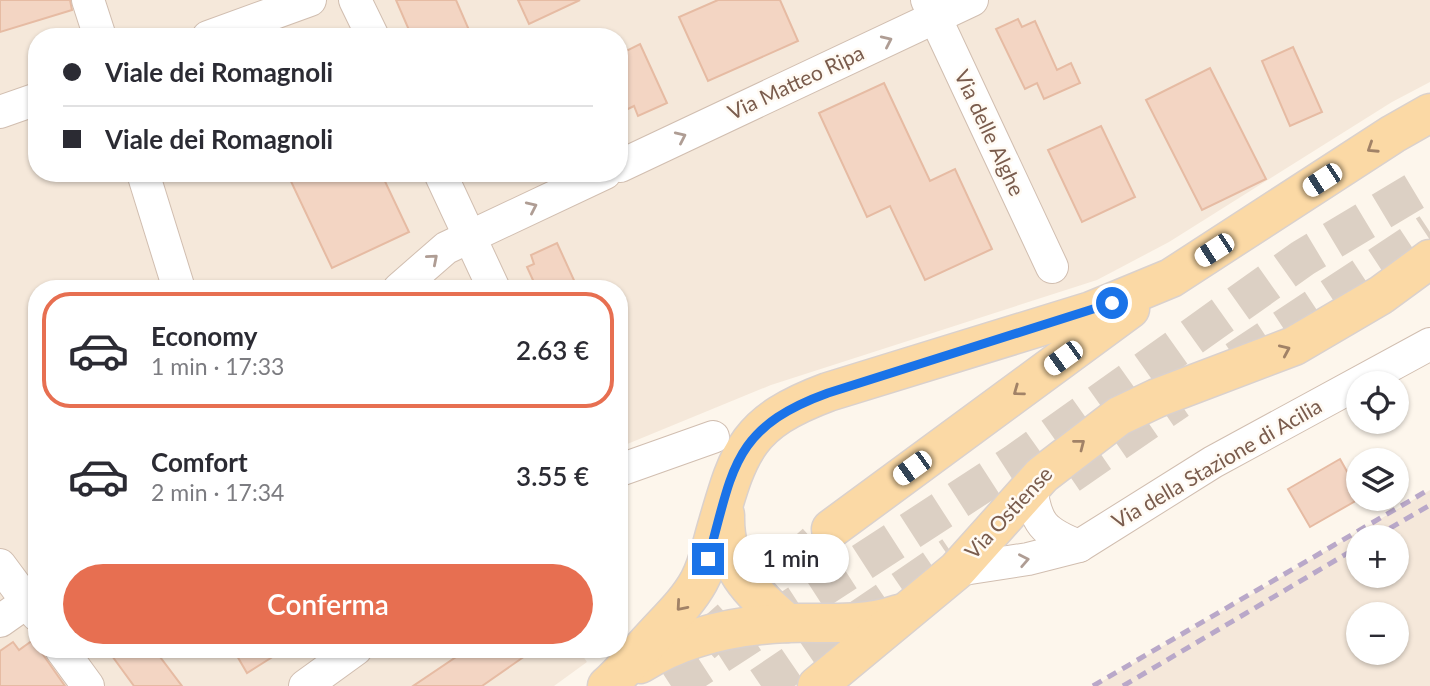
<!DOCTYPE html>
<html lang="it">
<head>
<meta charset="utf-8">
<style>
  body { margin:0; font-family:Lato,sans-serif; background:#f2f2f3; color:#2b2b33; height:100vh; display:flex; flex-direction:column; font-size:26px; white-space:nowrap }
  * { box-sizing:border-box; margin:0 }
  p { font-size:23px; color:#7c7c81 }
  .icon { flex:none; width:38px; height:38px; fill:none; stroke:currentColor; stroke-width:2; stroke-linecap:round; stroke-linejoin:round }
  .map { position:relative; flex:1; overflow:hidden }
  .sheet { position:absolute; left:28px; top:280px; width:600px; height:378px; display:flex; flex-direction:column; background:#fff; border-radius:28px; box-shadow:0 2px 5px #0004 }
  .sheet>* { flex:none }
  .guide { position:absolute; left:28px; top:28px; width:600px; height:154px; border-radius:28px; box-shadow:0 2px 5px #0004; display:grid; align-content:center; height:154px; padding:0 35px; background:#fff }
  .controls { position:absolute; left:1346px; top:371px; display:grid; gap:14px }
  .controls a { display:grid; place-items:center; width:63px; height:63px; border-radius:50%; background:#fff; box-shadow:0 2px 5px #0004; font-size:35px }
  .end { position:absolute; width:32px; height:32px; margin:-16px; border:9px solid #1a73e8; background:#fff; box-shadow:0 0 0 4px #fff }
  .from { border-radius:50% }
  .bubble { position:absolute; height:49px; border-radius:24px; background:#fff; box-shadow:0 2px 5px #0004; font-size:23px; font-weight:600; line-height:49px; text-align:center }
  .car { position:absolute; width:21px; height:42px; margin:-21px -10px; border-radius:9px; box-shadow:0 0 5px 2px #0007; background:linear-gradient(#fff 24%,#345 0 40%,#fff 0 76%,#345 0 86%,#fff 0) }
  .guide b { display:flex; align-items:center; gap:24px; height:66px; font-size:26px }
  .guide b+b { border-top:2px solid #e1e1e2 }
  .guide i { width:18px; height:18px; background:#2b2b33 }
  ul { padding:12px 0 0; list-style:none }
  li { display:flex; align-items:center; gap:21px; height:116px; margin:0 14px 10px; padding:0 21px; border:4px solid transparent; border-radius:28px }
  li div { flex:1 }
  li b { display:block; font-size:26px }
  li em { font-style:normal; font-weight:600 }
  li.current { border-color:#e76f51 }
  li>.icon { width:63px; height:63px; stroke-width:1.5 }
  .cta { display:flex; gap:14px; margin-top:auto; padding:14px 35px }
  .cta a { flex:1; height:80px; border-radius:42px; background:#e76f51; color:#fff; font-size:28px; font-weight:600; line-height:80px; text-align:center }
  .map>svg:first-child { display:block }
  .residential { fill:#f5e8da; fill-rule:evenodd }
  .building { fill:#f3d5c3; stroke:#e6bba3; stroke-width:2 }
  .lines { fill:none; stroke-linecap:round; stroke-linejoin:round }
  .major-tunnel { stroke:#dcd0c4; stroke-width:38; stroke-dasharray:38 19; stroke-linecap:butt }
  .minor-casing { stroke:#d1beb0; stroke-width:34 }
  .major-casing { stroke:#dad1cd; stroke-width:41 }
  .minor { stroke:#fff; stroke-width:32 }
  .major { stroke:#fbd9a5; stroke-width:38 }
  .rail { stroke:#b9a8c9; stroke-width:5; stroke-dasharray:10 7; stroke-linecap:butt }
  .oneway { stroke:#af9d94 }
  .oneway2 { stroke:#a18267 }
  .route { stroke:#1a73e8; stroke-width:9 }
  .labels { text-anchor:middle; stroke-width:5; stroke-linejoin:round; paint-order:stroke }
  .street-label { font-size:21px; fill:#7a5c4d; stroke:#fffaf3 }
</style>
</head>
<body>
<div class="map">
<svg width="1430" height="686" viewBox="0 0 1430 686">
  <rect width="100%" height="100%" fill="#fdf6ec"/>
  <g class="residential">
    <path d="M0 0H1430V82L1392 102 1169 242 1097 280 771 385 620 447V289H37V649H578L587 662 554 686H0ZM37 37H620V173H37Z"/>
    <path d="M1430 490V686H1094ZM1358 537H1396V576H1358ZM1358 614H1396V653H1358Z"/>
  </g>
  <g class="building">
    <polygon points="0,0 70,0 72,10 0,32"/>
    <polygon points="396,0 456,0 472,37 412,37"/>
    <polygon points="518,0 580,0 529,24"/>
    <polygon points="718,0 780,0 798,41 708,81 679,17"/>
    <polygon points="1018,19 1022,27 1035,21 1057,70 1071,63 1080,83 1044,99 1037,83 1025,89 996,29"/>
    <polygon points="640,44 667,103 638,116 634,106 620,113 620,54"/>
    <polygon points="1293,47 1322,112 1290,126 1262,61"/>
    <polygon points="1210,68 1266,179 1202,210 1146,100"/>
    <polygon points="884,83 930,181 955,169 992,249 925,280 890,206 867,217 819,113"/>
    <polygon points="1101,126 1135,197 1082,222 1048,150"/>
    <polygon points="287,173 381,173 409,232 332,268"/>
    <polygon points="557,243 578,289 537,289 527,267 534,264 531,255"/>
    <polygon points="1340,459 1358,491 1359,499 1310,527 1288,489"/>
    <polygon points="33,640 37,649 39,649 65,686 0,686 0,651 13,642 19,650"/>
    <polygon points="107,649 154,649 182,686 134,686"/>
    <polygon points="233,649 285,649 247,673"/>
    <polygon points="468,649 535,649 482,686 413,686"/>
  </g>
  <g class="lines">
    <g class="major-tunnel">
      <polyline points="1236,360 1430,232"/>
      <polyline points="1069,475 1178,400"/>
      <polyline points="702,644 831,529"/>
      <polyline points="671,686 1015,463 1303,258 1430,182"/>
      <polyline points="761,686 953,555"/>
    </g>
    <defs>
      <g id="minor">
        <polyline points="88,0 100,37"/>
        <polyline points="355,0 373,37"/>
        <polyline points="927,0 1052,267"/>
        <polyline points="208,37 310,0"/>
        <polyline points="0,112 37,99"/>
        <polyline points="620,166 972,0"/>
        <polyline points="143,173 179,289"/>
        <polyline points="440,173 494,289"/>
        <polyline points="399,289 446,248 605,173"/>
        <polyline points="620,470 713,437"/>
        <polyline points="1079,546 1213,462 1430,344"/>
        <polyline points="0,565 37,615"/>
        <path d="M957 570 1028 559 1079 546C1043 532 1035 523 1031 485"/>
        <polyline points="0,621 37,595"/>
        <polyline points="61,649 88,686"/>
        <polyline points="305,686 356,649"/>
      </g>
      <g id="major">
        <path d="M725 515C724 568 749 590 787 623"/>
        <polyline points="831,529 1130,309"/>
        <path d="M640 664C684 636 736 625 788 623 828 622 860 627 899 614"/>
        <path d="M607 686C623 672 637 654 651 639 668 620 687 603 699 581 708 565 711 547 716 530 739 451 745 423 828 392L1091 311 1171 278 1393 134 1430 113"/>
        <polyline points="817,686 957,570 1042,475 1119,416 1157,398 1294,346 1381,295 1430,259"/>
      </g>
    </defs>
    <use href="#minor" class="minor-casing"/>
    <use href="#major" class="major-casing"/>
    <use href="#minor" class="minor"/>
    <use href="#major" class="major"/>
    <g class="rail">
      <polyline points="1375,537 1430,505"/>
      <polyline points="1093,686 1430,489"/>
      <polyline points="1123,686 1358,547"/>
    </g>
  </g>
  <defs><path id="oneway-chevron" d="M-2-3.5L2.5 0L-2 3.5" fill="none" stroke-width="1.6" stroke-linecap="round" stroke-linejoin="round" transform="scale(1.75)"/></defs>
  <g class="oneway">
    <use href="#oneway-chevron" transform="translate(887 41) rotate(-25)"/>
    <use href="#oneway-chevron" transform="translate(681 137) rotate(-25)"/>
    <use href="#oneway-chevron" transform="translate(532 207) rotate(-25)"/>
    <use href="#oneway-chevron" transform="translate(433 259) rotate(-41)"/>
    <use href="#oneway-chevron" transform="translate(1024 560) rotate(-11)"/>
  </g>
  <g class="oneway2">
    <use href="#oneway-chevron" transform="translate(1372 148) rotate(147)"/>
    <use href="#oneway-chevron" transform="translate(1285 350) rotate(-24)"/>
    <use href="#oneway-chevron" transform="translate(1018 391) rotate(144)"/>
    <use href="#oneway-chevron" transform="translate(1080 444) rotate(-38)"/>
    <use href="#oneway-chevron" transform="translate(681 606) rotate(131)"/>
  </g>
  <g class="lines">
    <path class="route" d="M708 559C733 471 731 428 828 393L1112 303"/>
  </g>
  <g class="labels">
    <g class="street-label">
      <text transform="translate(796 83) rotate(-25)" y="7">Via Matteo Ripa</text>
      <text transform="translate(989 133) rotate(65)" y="7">Via delle Alghe</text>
      <text transform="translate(1217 464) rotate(-30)" y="7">Via della Stazione di Acilia</text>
      <text transform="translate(1009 513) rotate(-47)" y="7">Via Ostiense</text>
    </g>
  </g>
</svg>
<div class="controls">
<a><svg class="icon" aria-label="locate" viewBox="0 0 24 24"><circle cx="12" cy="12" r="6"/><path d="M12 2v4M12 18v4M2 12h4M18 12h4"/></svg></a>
<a><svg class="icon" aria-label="layers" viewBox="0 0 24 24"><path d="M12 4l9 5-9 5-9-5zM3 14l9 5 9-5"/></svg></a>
<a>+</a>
<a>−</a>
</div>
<i class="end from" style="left:1112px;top:303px"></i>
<i class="end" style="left:708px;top:559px"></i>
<div class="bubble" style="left:733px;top:534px;width:116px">1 min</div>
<i class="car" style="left:1322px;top:180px;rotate:237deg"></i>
<i class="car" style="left:1214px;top:250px;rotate:237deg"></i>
<i class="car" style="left:1063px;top:358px;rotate:234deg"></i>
<i class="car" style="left:912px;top:468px;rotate:234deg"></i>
<div class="guide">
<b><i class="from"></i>Viale dei Romagnoli</b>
<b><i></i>Viale dei Romagnoli</b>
</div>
<section class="sheet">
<ul>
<li class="current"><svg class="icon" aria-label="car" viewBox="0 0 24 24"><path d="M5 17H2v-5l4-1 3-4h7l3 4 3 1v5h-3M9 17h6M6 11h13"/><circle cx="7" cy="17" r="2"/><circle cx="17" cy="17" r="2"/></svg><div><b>Economy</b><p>1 min · 17:33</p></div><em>2.63 €</em></li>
<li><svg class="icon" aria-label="car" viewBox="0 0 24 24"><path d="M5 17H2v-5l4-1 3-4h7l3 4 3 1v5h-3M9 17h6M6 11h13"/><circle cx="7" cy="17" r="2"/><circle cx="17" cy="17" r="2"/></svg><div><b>Comfort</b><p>2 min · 17:34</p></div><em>3.55 €</em></li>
</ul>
<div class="cta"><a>Conferma</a></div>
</section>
</div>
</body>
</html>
